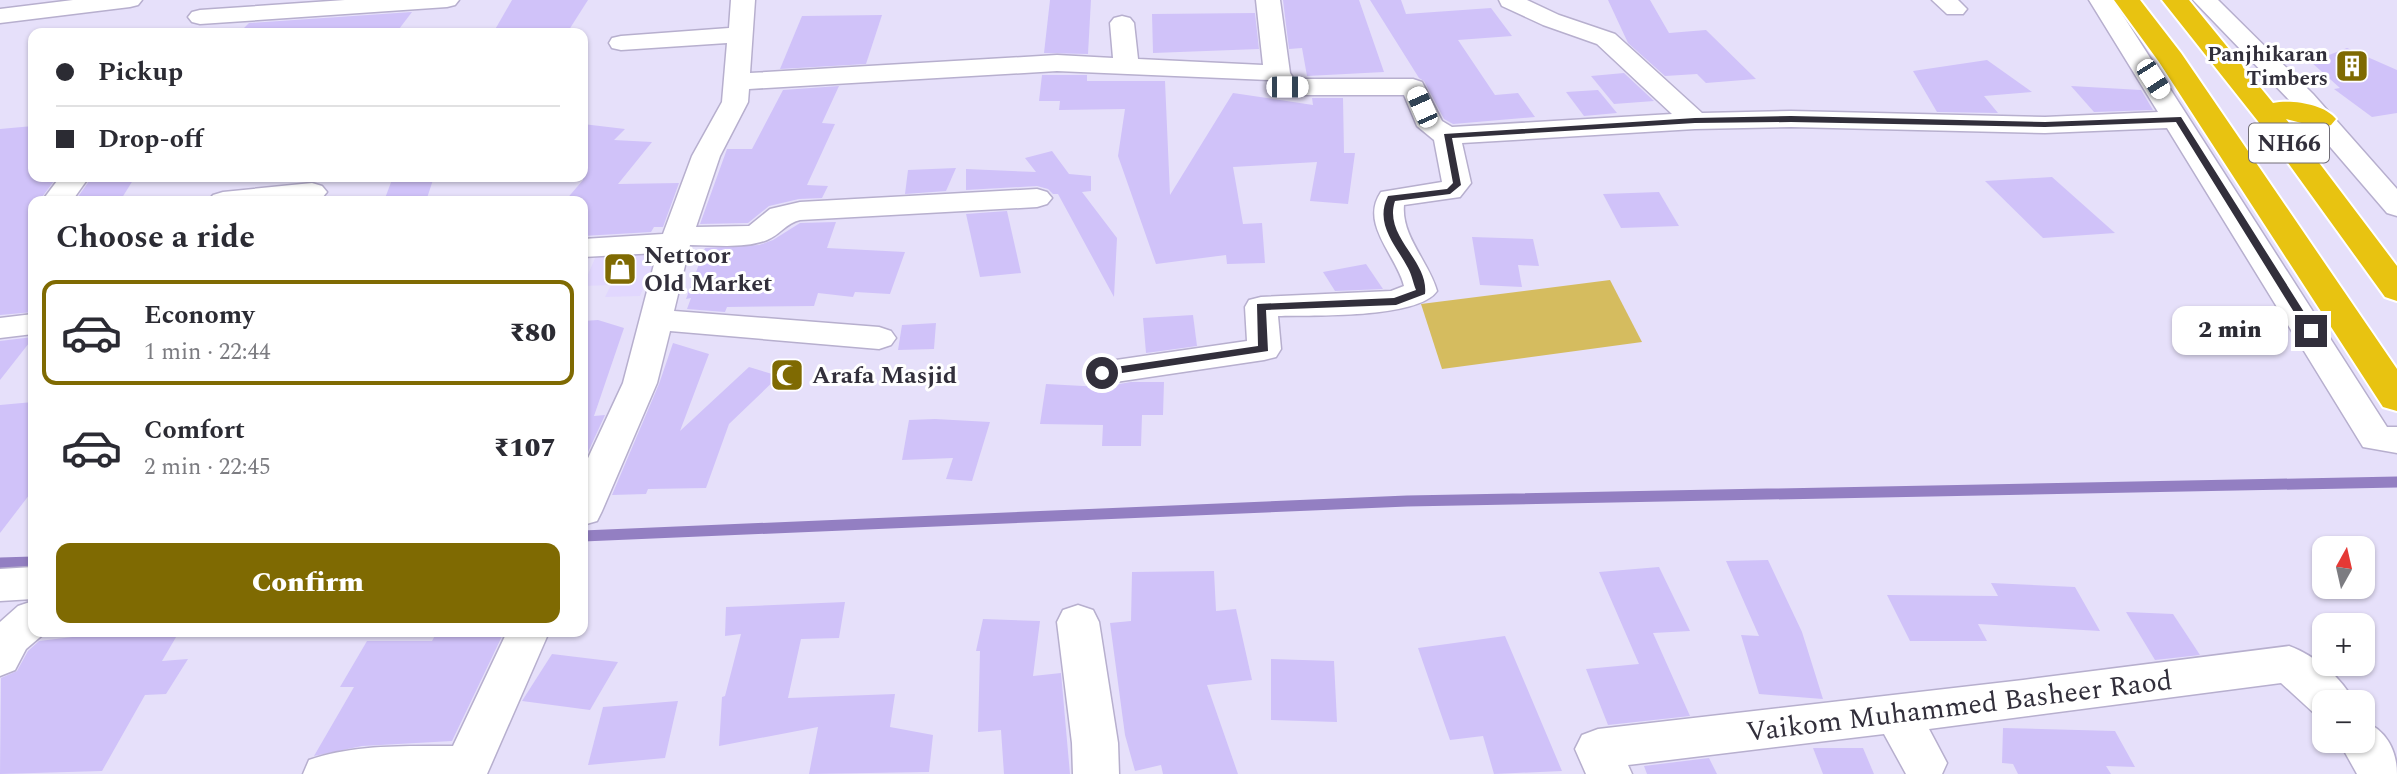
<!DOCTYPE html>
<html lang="en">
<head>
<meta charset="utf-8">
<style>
  body { margin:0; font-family:Spectral,serif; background:#f2f2f3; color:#2b2b33; height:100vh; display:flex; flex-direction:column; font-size:26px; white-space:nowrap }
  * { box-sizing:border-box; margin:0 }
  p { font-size:23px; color:#7c7c81 }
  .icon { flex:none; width:38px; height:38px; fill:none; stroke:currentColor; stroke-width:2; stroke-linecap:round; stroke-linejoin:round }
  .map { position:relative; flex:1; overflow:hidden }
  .details { position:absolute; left:28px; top:196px; width:560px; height:441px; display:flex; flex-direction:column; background:#fff; border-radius:14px; box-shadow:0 2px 5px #0004 }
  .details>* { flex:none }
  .hud { position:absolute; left:28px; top:28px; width:560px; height:154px; border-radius:14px; box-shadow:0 2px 5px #0004; display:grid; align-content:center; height:154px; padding:0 28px; background:#fff }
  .needle { width:46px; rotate:8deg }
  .controls { position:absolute; left:2312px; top:536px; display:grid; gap:14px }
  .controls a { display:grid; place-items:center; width:63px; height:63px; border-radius:14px; background:#fff; box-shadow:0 2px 5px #0004; font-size:35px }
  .end { position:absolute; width:32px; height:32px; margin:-16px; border:9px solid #322f3b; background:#fff; box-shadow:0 0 0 4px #fff }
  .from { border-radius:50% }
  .bubble { position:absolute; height:49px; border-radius:14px; background:#fff; box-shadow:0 2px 5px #0004; font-size:23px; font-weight:800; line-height:49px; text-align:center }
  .car { position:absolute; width:21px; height:42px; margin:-21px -10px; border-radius:9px; box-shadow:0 0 5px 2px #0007; background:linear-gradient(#fff 24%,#345 0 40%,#fff 0 76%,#345 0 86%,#fff 0) }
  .hud b { display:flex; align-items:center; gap:24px; height:66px; font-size:26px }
  .hud b+b { border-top:2px solid #e1e1e2 }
  .hud i { width:18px; height:18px; background:#2b2b33 }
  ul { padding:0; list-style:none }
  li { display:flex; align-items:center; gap:21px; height:105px; margin:0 14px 10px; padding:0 14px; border:4px solid transparent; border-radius:14px }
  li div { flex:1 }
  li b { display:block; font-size:26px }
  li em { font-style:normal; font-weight:800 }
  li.on { border-color:#7f6a02 }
  li>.icon { width:63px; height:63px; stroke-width:1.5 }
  h2 { padding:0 28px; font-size:32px; line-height:84px }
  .action { display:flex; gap:14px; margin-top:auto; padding:14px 28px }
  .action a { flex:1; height:80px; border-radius:14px; background:#7f6a02; color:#fff; font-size:28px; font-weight:800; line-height:80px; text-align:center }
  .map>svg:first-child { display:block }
  .built { fill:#e1d7fe }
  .green { fill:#d5bc5f }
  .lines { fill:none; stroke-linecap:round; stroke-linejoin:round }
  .stream { stroke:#937fc2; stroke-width:11 }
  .building { fill:#d0c2f9 }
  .minor-casing { stroke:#b7afce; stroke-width:3 }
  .highway-casing { stroke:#fff; stroke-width:4 }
  .minor { fill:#fff; fill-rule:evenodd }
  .highway { fill:#e8c311; fill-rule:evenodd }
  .route { fill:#322f3b }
  .labels { text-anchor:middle; stroke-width:6; stroke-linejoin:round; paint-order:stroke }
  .far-poi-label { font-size:21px; font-weight:bold; fill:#322f3b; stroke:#fff; text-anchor:end }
  .shield { fill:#fff; stroke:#706d76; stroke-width:2 }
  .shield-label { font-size:23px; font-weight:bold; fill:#322f3b }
  .poi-label { font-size:24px; font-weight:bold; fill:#322f3b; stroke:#fff; text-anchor:start }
  .near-street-label { font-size:28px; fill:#322f3b; stroke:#fff }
</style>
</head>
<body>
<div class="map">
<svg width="2397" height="774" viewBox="0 0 2397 774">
  <rect width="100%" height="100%" fill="#e6e0fa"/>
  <polygon class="built" points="658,254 640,296 605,297 611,285 583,286 596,256"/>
  <polygon class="green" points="1610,280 1642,342 1442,369 1421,304"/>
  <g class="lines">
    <g class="stream">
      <polyline points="583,536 1407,501 2397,482"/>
      <polyline points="0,563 33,562"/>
    </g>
  </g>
  <g class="building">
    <polygon points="512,0 588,0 567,33 493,33"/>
    <polygon points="1050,0 1091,0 1088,54 1044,53"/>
    <polygon points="1283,0 1359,0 1384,72 1307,76 1302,48 1289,49"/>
    <polygon points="1370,0 1401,0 1406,14 1491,8 1512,36 1458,40 1495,95 1518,93 1535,117 1453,124 1444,119 1424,81 1419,78"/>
    <polygon points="1608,0 1650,0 1669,33 1706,30 1756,79 1706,83 1697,74 1665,76 1628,43"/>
    <polygon points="412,12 396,33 239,33 249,23"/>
    <polygon points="1255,13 1259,49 1153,53 1152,14"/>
    <polygon points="882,15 866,64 780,69 802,16"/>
    <polygon points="2347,48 2397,70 2397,113 2372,117 2334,89 2340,88 2311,62"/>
    <polygon points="1987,60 2032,92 1984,96 1998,113 1937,112 1913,71"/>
    <polygon points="1624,73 1654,101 1614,104 1591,76"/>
    <polygon points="1042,75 1087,75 1087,81 1165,81 1170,195 1233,93 1313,105 1312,98 1343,98 1344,153 1355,153 1348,204 1310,201 1317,162 1233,167 1243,224 1262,223 1265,263 1227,264 1226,255 1156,264 1118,156 1125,109 1059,110 1060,101 1039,101"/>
    <polygon points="839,86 822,123 835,124 807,185 828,186 822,198 799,199 769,206 748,223 700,224 727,149 752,149 783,90"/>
    <polygon points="2071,86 2141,90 2153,110 2094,112"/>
    <polygon points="1598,90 1617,113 1584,116 1566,92"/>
    <polygon points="583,124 625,129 614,140 652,142 618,184 679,183 663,227 654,227 651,232 583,236 583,201 565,201 583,180"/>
    <polygon points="33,126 33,177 57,177 39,201 33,201 33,312 0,315 0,129"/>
    <polygon points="1052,151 1069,174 1091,176 1091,191 1082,192 1117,238 1114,297 1058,194 1053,194 1048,189 1037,186 966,190 966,169 1036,172 1025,158"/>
    <polygon points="956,168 946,191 905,194 908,170"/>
    <polygon points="92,177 135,177 120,201 75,201"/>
    <polygon points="393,177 434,177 426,201 384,201"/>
    <polygon points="2052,177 2115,233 2043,238 1985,181"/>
    <polygon points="1659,192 1679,226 1621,228 1603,194"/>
    <polygon points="1007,211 1021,273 980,277 966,214"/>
    <polygon points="836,222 827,248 905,252 890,294 855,292 853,297 818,293 814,306 727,307 725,312 687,309 691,298 686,299 705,248 759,245 773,240 800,223"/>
    <polygon points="1472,237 1533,239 1539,266 1518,265 1522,287 1480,285"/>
    <polygon points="1366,264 1383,289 1335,291 1323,272"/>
    <polygon points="1193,315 1197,346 1146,353 1143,318"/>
    <polygon points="598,320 624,328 594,416 605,415 583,463 583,321"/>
    <polygon points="936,323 934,349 898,350 902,325"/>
    <polygon points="33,337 33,338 0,380 0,341"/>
    <polygon points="673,343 709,354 680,431 749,367 779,376 729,424 706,488 648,489 646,494 612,495 659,384"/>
    <polygon points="1131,382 1164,382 1163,415 1142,415 1141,446 1102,446 1103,425 1040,424 1046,384 1102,387"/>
    <polygon points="33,402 33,490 0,533 0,405"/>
    <polygon points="935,419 990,422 972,481 946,479 953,458 902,460 909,420"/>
    <polygon points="1768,560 1802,632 1823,699 1759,694 1741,635 1759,636 1726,561"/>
    <polygon points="1659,567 1690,631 1653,633 1690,716 1608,725 1586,669 1639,664 1599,572"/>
    <polygon points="1214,571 1216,611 1236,609 1252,680 1207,685 1238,774 1163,774 1161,765 1135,771 1125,735 1110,623 1131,621 1132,572"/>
    <polygon points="1991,583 2075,587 2100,631 1978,624 1987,641 1910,641 1887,595 1998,596"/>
    <polygon points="845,602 839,638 801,639 788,698 895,694 890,727 933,735 929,772 809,774 818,727 719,746 722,697 725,696 741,634 725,636 726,607"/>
    <polygon points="2126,612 2173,614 2200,655 2155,660"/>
    <polygon points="983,619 1040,621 1033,676 1061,673 1070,774 1004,774 1001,730 978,732 980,651 976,651"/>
    <polygon points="114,632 179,632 162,661 188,659 166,694 145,695 102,771 0,774 1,678 17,671 28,651 39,641"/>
    <polygon points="437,632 504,632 452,741 362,746 314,756 354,687 340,687 367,641 432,641"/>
    <polygon points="1505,636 1562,771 1494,774 1483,736 1450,740 1418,648"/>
    <polygon points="552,654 618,662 590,710 522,701"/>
    <polygon points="1271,659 1334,661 1337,722 1271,720"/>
    <polygon points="678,701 665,758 588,765 603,707"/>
    <polygon points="2003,728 2115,731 2135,767 2106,766 2111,774 2018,774 2013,764 2002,763"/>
    <polygon points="1813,748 1863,748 1874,774 1823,774"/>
    <polygon points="1709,758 1717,774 1647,774 1644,766"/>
  </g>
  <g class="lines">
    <defs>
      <g id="minor">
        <polygon points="73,0 142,0 138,5 130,7 0,23 0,9"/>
        <polygon points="345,0 459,0 455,5 447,7 200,24 192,22 188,17 192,12 200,10"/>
        <path d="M731 0H755L750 73 1057 55 1113 58 1110 23 1114 18 1122 16 1130 18 1134 23 1138 59 1263 65 1256 0H1280L1290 73 1294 79H1413L1422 82 1442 121 1452 127 1672 114 1597 44 1543 25 1502 6 1499 0H1527L1559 15 1615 34 1702 113 1791 111 2045 117 2158 112 2089 0H2113L2387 427H2397V453L2363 447 2167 128 2045 133 1791 127 1695 129 1462 143 1471 183 1460 197 1404 205C1401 236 1429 262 1437 291 1418 319 1312 315 1278 316L1281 349 1276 357 1264 360 1102 384 1090 381 1085 373 1090 365 1102 362 1247 341 1245 307 1249 300 1261 297 1391 291 1404 286C1397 256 1359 224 1381 192L1442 182 1434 140 1417 126 1404 95H1287L1278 92 1269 80 1057 71 749 89 748 102 720 156 696 227 749 226 770 209 800 202 1037 189 1047 192 1052 198 1047 204 1037 207 800 220C786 223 780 235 767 240 744 249 715 245 690 245L674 311 879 327 891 331 896 338 891 345 879 349 670 331 657 383 602 511 597 521 583 525V469L623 383 657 253 583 257V239L663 234 692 156 722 102 727 43 621 50 612 48 609 43 612 38 621 36 729 28Z"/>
        <polygon points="1932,0 1958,0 1967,9 1963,14 1947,14"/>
        <polygon points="2193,0 2218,0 2313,94 2397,189 2397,216 2387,213 2295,106"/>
        <polygon points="60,177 89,177 72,201 42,201"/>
        <polygon points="312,183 322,186 327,192 322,198 307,201 208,201 213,195 223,192"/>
        <polygon points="33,314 33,334 0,338 0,318"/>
        <polygon points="33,567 33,599 0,601 0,569"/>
        <polygon points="33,601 33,632 46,632 26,649 15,670 0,676 0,622 18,606"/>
        <polygon points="1078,605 1093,610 1099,622 1118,743 1119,774 1073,774 1072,743 1057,622 1063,610"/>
        <path d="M507 632H549L487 774H303L309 760C354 744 407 746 453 746Z"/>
        <path d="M2289 646C2314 655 2343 678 2354 702H2324V718L2316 715 2281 683 1929 729 1947 763 1942 774H1906L1884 734 1628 765 1632 774H1586L1575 749 1582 735 1598 729 2023 680Z"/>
        <path d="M2362 721C2386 729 2397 750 2397 774H2357L2338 740H2362Z"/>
      </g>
      <g id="highway">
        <polygon points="2114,0 2140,0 2181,53 2397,369 2397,411 2383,407 2159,62"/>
        <path d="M2162 0H2189L2273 103C2291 99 2325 104 2336 119L2331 125 2321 128 2286 119 2397 266V301L2385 297 2257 120Z"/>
      </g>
    </defs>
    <use href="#minor" class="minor-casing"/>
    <use href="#highway" class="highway-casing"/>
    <use href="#minor" class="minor"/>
    <use href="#highway" class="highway"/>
  </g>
  <path class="route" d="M1791 116 2045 122 2181 117 2316 331 2307 333 2176 122 2045 127 1791 122 1695 123 1452 138 1461 185 1450 194 1395 201C1383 237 1429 260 1425 294L1396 305 1266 310 1268 351 1102 376 1096 373 1102 369 1258 346 1257 304 1394 298 1416 290C1413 283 1412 275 1408 268 1396 245 1374 224 1388 196L1447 189 1453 183 1444 134 1695 118Z"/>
  <defs>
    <symbol id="building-square" viewBox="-11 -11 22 22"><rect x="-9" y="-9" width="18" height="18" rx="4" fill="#7f6a02" stroke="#fff"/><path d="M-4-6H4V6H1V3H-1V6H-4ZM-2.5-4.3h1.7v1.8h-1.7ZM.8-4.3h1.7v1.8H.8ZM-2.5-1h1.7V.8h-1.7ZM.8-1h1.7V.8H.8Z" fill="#fff"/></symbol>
    <symbol id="shop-square" viewBox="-11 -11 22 22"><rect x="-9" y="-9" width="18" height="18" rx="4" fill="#7f6a02" stroke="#fff"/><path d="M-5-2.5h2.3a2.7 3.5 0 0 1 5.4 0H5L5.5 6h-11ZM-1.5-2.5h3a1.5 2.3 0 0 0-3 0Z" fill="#fff"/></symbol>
    <symbol id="mosque-square" viewBox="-11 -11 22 22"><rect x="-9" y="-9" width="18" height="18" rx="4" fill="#7f6a02" stroke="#fff"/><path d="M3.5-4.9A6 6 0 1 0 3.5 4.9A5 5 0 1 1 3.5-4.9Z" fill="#fff"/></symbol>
  </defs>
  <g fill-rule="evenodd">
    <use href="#building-square" x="2333" y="47" width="38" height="38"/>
    <use href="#shop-square" x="601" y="250" width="38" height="38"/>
    <use href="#mosque-square" x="768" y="356" width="38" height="38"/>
  </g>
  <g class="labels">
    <g class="far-poi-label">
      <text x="2328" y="61">Panjhikaran<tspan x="2328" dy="24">Timbers</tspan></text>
    </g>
    <rect class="shield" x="2249" y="123.5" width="80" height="39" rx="5"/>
    <g class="shield-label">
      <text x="2289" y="151">NH66</text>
    </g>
    <g class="poi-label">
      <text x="644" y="263">Nettoor<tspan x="644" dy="28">Old Market</tspan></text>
      <text x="812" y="383">Arafa Masjid</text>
    </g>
    <g class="near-street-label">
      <text transform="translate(1959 705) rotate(-7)" y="10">Vaikom Muhammed Basheer Raod</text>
    </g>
  </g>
</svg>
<div class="controls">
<a><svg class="needle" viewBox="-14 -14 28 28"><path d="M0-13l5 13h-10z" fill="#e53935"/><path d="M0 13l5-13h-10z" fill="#7c7c81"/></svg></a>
<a>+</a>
<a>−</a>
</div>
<i class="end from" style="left:1102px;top:373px"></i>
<i class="end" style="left:2311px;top:331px"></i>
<div class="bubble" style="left:2172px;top:306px;width:116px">2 min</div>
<i class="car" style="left:2153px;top:79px;rotate:147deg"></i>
<i class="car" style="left:1287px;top:87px;rotate:90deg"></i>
<i class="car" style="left:1422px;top:107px;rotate:336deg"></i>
<div class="hud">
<b><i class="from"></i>Pickup</b>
<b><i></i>Drop-off</b>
</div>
<section class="details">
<h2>Choose a ride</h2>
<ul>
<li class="on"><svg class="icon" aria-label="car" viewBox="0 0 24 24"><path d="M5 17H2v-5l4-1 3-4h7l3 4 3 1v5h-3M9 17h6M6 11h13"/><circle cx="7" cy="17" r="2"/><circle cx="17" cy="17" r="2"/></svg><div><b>Economy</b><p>1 min · 22:44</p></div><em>₹80</em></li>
<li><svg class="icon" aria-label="car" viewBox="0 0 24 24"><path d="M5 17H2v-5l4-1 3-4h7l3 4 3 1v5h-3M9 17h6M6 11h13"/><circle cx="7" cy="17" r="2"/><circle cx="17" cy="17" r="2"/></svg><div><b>Comfort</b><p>2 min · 22:45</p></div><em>₹107</em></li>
</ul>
<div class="action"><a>Confirm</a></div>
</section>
</div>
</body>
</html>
